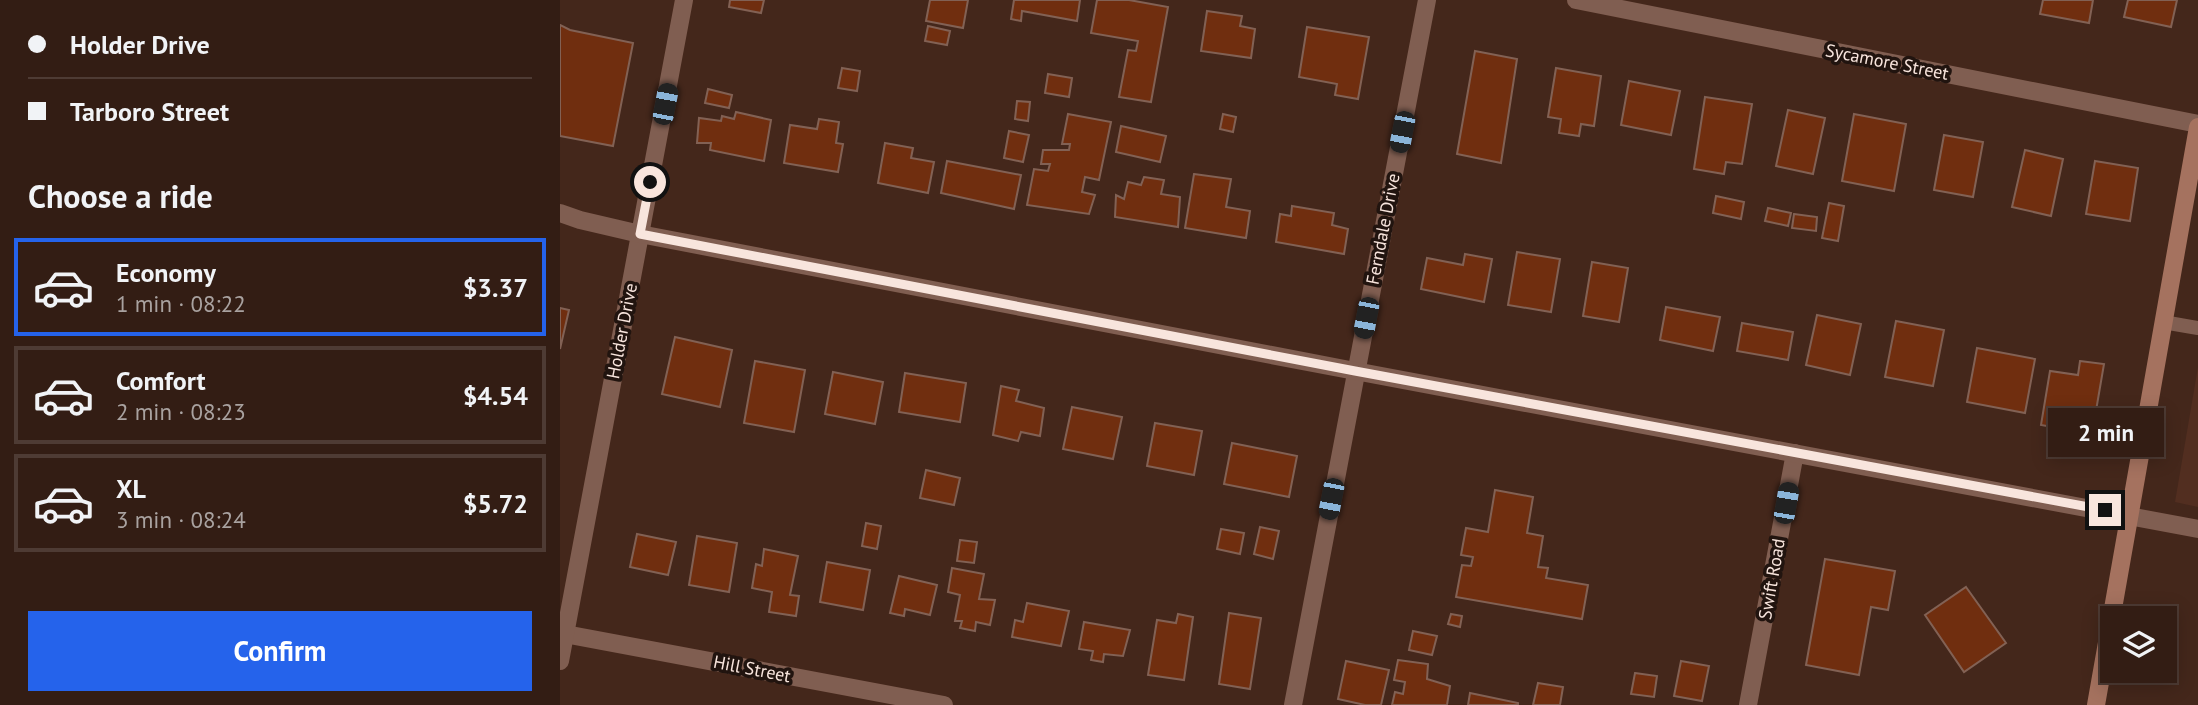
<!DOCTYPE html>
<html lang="en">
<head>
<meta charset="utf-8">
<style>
  body { margin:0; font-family:"PT Sans",sans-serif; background:#3e2a22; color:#f1f3f6; height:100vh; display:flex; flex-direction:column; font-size:26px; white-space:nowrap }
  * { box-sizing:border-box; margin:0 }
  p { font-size:23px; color:#a9a2a0 }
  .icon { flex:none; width:38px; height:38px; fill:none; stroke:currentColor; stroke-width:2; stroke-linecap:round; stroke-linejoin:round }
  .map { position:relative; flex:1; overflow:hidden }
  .drawer { display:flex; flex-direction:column; background:#331d14; width:560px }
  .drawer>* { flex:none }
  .banner { display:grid; align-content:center; height:154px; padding:0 28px; background:#331d14 }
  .fabs { position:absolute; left:1540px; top:606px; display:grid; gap:14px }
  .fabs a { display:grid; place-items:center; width:77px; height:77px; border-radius:0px; background:#331d14; box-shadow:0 4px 18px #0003,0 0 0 2px #4e3b34; font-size:35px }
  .end { position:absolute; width:32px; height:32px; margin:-16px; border:9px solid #f8e5dd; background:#111; box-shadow:0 0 0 4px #111 }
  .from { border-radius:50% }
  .bubble { position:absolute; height:49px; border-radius:0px; background:#331d14; box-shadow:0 4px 18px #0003,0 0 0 2px #4e3b34; font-size:23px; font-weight:600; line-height:49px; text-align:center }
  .car { position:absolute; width:21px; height:42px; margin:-21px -10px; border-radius:9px; box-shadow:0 0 5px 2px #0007; background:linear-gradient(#222 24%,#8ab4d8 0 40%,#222 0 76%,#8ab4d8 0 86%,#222 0) }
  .banner b { display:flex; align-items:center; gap:24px; height:66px; font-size:26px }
  .banner b+b { border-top:2px solid #4e3b34 }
  .banner i { width:18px; height:18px; background:#f1f3f6 }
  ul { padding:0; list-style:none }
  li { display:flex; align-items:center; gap:21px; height:98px; margin:0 14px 10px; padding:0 14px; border:4px solid #4e3b34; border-radius:0px }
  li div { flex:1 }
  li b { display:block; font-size:26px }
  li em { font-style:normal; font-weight:600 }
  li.on { border-color:#2563eb }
  li>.icon { width:63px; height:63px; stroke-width:1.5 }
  h2 { padding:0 28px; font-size:32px; line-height:84px }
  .cta { display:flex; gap:14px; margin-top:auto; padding:14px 28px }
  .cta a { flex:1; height:80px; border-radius:0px; background:#2563eb; color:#fff; font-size:28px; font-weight:600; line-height:80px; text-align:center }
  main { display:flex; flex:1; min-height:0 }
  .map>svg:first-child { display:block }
  .built { fill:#522e20 }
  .building { fill:#702e0f; stroke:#826154; stroke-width:2 }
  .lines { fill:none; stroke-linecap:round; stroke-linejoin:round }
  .service { stroke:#805e51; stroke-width:14 }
  .minor { stroke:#805e51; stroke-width:18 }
  .tertiary { stroke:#805e51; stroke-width:18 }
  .secondary { stroke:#a5725f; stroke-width:18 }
  .route { stroke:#f8e5dd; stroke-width:9 }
  .labels { text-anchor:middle; stroke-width:7; stroke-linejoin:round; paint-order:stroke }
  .street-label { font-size:18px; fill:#f8e5dd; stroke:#21140f }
</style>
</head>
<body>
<main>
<section class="drawer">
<div class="banner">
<b><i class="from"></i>Holder Drive</b>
<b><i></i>Tarboro Street</b>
</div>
<h2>Choose a ride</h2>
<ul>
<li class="on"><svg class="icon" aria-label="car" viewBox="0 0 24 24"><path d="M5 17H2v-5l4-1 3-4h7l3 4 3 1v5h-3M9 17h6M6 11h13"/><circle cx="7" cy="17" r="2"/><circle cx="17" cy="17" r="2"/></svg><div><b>Economy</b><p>1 min · 08:22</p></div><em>$3.37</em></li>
<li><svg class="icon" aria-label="car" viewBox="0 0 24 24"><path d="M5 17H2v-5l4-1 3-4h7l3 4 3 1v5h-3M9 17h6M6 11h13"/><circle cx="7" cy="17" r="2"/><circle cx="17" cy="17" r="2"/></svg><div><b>Comfort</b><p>2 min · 08:23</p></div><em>$4.54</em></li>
<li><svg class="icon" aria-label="car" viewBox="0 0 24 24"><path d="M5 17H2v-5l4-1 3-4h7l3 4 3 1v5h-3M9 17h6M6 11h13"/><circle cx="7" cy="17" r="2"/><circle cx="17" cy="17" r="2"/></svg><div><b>XL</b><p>3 min · 08:24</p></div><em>$5.72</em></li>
</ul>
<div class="cta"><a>Confirm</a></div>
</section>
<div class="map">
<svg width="1638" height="705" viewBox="0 0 1638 705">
  <rect width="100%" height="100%" fill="#44271b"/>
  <polygon class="built" points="1638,367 1638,507 1615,502"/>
  <g class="building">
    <polygon points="170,0 204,0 201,13 169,7"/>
    <polygon points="370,0 408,0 403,28 366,21"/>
    <polygon points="454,0 520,0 517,21 462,11 461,21 451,19"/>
    <polygon points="537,0 569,0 608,7 591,102 559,97 568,50 576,51 578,41 531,33"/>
    <polygon points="1483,0 1533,0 1529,23 1480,14"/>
    <polygon points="1568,0 1617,0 1611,27 1564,17"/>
    <polygon points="647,11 682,16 680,26 695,29 691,58 641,51"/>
    <polygon points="0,25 10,30 73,43 53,146 0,136"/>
    <polygon points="368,26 390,31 387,45 365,41"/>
    <polygon points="747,27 809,37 798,99 775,95 777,84 739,77"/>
    <polygon points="915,51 957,59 941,163 897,154"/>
    <polygon points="282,68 300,71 297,91 278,88"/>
    <polygon points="996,68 1041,76 1034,126 1021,124 1019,136 999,133 1001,119 988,117"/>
    <polygon points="488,74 512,78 509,97 485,93"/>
    <polygon points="1069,81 1120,91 1111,135 1061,125"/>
    <polygon points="148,89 172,95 169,108 145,103"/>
    <polygon points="1145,97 1192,104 1182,164 1166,162 1164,174 1134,169"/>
    <polygon points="457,101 470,102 468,121 455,119"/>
    <polygon points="1228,110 1265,118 1253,174 1216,166"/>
    <polygon points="176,112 211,120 204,161 150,150 151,143 137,143 139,118 161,121 162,116 174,119"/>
    <polygon points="508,114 551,122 539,180 525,177 522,192 535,195 529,214 467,205 474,169 488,171 490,164 481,164 483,150 509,150 510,144 502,144"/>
    <polygon points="663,114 676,117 673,132 660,129"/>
    <polygon points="1294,114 1346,124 1334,191 1282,181"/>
    <polygon points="259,119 279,122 276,143 283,144 278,172 224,163 230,125 257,129"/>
    <polygon points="561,126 606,136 600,162 556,152"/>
    <polygon points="449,131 469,135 463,162 444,158"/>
    <polygon points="1384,135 1423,142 1413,197 1374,190"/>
    <polygon points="325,143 353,148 351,158 374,162 368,193 318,183"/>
    <polygon points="1465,150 1503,159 1491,216 1452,207"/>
    <polygon points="387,161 461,175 454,209 381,193"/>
    <polygon points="1535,161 1578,168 1570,221 1526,214"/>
    <polygon points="634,174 671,179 666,207 690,211 686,238 625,228"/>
    <polygon points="584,177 604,180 601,194 620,197 618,227 555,217 556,195 564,199 568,182 581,185"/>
    <polygon points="1156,196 1184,202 1181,219 1153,213"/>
    <polygon points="1269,203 1284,206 1278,241 1262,238"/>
    <polygon points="732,206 774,213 772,225 788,229 784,254 716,242 720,214 731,216"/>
    <polygon points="1208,208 1231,213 1228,226 1205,221"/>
    <polygon points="1234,214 1257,217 1256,231 1232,228"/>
    <polygon points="957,252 1000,259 991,312 948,305"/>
    <polygon points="905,254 932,259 924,302 861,289 867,258 903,265"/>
    <polygon points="1032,262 1068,268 1059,322 1023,316"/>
    <polygon points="1106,307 1160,317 1153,351 1100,340"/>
    <polygon points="0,308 9,310 0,349"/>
    <polygon points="1257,315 1301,324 1290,375 1246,365"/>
    <polygon points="1336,321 1384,330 1373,386 1325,377"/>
    <polygon points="1182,323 1233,332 1228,360 1177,351"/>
    <polygon points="115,337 172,350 160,407 102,394"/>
    <polygon points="1417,348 1475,359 1465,413 1407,402"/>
    <polygon points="195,361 245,370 234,432 184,423"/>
    <polygon points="1520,361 1544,364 1532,434 1481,425 1490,371 1518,375"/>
    <polygon points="273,372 323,382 315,424 265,414"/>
    <polygon points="345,373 406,383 400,422 339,412"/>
    <polygon points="441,386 459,390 456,401 484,408 480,436 461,432 458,441 433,435"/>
    <polygon points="512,407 562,417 553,459 503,449"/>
    <polygon points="595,423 642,431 634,475 587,466"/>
    <polygon points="672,443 737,456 729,497 664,484"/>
    <polygon points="366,470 400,478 394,505 360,498"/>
    <polygon points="935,490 973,497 967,533 983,536 978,567 988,568 986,578 1028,585 1022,619 896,597 902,565 911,566 913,557 901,555 906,528 928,532"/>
    <polygon points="306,523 321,526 317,549 302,546"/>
    <polygon points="700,527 719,531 713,559 694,554"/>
    <polygon points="661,529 684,533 680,554 657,549"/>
    <polygon points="77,534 116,542 108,575 70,567"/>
    <polygon points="137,536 177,543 169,592 129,585"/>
    <polygon points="400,540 417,542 414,563 397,561"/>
    <polygon points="204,549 238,556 230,595 239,596 236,616 209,612 212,592 192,588 196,564 202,566"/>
    <polygon points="1265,559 1335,571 1328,610 1311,607 1299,675 1246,665"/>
    <polygon points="267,562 310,570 303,610 260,602"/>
    <polygon points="392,568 424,574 419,599 435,600 430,625 416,622 415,631 400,628 402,621 395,621 400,595 388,592"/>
    <polygon points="339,576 377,585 370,615 345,609 344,616 330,613"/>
    <polygon points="1406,587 1446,643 1404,672 1365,615"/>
    <polygon points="467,603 509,611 501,646 452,637 455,620 463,622"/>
    <polygon points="669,613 701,618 690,689 659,684"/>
    <polygon points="618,614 633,617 624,680 588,675 597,620 616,623"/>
    <polygon points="891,614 902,616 900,627 888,624"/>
    <polygon points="524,622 570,630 563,656 544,654 543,662 531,660 533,651 519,649"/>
    <polygon points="853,631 877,636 872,655 849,650"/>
    <polygon points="838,660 868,664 867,679 890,686 887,705 832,705 835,692 843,694 845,682 834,680"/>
    <polygon points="786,661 829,670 821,705 805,705 778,699"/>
    <polygon points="1121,661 1149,666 1142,701 1114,696"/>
    <polygon points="1075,673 1097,676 1094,697 1071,694"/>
    <polygon points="978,683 1003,687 1000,705 973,705"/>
    <polygon points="910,693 958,703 958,705 908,705"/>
  </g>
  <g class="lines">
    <polyline class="service" points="1603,322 1638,328"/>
    <g class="minor">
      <polyline points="1016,0 1638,124"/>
      <polyline points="0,633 384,705"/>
      <polyline points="0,661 124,0"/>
      <polyline points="733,705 867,0"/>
      <polyline points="1188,705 1235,453"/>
    </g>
    <polyline class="tertiary" points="0,213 20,220 80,234 795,371 1638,529"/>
    <polyline class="secondary" points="1536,705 1638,127"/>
  </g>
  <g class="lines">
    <polyline class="route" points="90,182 80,234 795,371 1545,510"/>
  </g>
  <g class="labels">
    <g class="street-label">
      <text transform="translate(1327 62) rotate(11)" y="6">Sycamore Street</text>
      <text transform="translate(823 229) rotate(-79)" y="6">Ferndale Drive</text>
      <text transform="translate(62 331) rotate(-79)" y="6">Holder Drive</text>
      <text transform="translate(1212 579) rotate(-80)" y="6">Swift Road</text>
      <text transform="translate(192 669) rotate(11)" y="6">Hill Street</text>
    </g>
  </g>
</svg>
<div class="fabs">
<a><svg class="icon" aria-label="layers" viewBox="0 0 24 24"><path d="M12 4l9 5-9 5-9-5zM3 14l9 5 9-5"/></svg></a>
</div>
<i class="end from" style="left:90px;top:182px"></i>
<i class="end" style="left:1545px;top:510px"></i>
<div class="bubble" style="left:1488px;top:408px;width:116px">2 min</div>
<i class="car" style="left:105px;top:104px;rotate:11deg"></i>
<i class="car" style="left:842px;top:132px;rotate:191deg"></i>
<i class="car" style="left:806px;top:318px;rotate:191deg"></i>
<i class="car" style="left:771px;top:499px;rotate:191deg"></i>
<i class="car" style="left:1226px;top:503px;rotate:10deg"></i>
</div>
</main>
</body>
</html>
